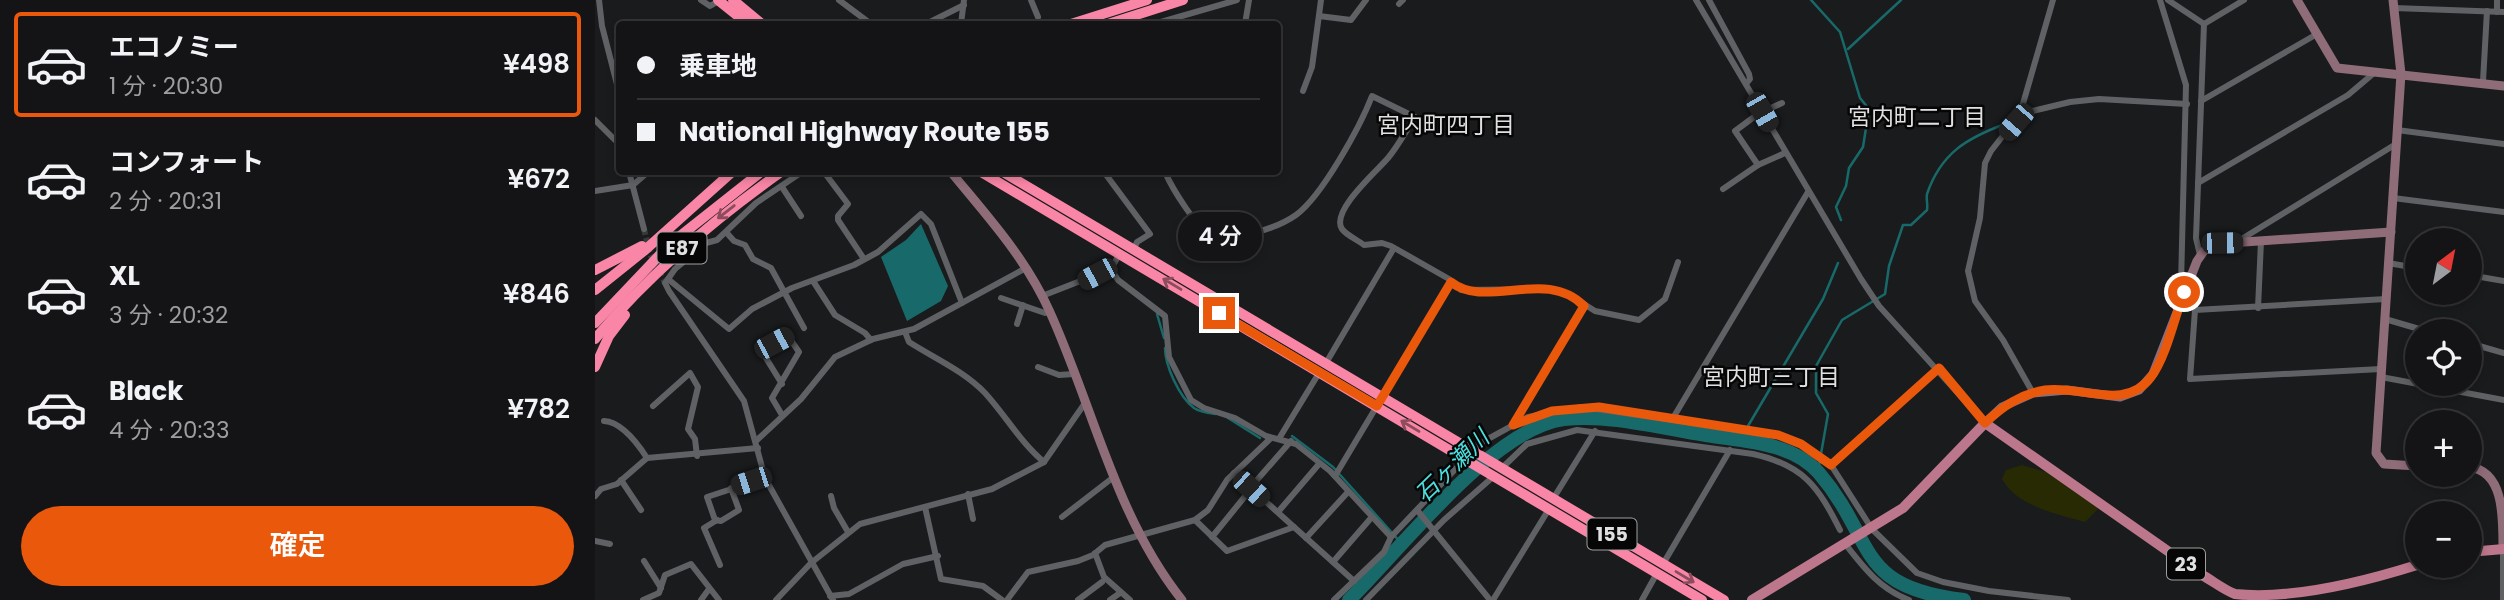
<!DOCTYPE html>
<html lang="ja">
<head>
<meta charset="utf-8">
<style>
  body { margin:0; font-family:Poppins,"Noto Sans JP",sans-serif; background:#1d1d1f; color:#f1f3f6; height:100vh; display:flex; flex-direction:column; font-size:26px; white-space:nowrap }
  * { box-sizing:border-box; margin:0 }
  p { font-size:23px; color:#9d9ea1 }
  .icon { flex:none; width:38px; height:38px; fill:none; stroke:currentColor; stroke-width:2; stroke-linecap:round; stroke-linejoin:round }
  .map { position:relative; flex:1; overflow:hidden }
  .drawer { display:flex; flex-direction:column; background:#141416; width:595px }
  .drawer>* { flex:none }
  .hud { position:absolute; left:21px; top:21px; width:665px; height:154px; border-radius:7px; box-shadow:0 4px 10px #0003,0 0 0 2px #333335; display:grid; align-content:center; height:154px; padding:0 21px; background:#141416 }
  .needle { width:46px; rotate:32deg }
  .buttons { position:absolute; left:1810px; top:228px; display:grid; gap:14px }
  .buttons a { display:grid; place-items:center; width:77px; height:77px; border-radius:50%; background:#141416; box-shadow:0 4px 10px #0003,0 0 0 2px #333335; font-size:35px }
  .end { position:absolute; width:32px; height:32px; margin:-16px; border:9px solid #ea580c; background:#fff; box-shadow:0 0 0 4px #fff }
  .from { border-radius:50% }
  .bubble { position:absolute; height:49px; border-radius:24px; background:#141416; box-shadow:0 4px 10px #0003,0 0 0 2px #333335; font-size:23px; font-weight:600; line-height:49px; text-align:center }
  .car { position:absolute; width:21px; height:42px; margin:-21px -10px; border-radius:9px; box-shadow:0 0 5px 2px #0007; background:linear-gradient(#222 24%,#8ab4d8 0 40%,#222 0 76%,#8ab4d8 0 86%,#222 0) }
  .hud b { display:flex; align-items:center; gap:24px; height:66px; font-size:26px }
  .hud b+b { border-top:2px solid #333335 }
  .hud i { width:18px; height:18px; background:#f1f3f6 }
  ul { padding:12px 0 0; list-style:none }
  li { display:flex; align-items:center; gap:21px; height:105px; margin:0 14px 10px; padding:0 7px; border:4px solid transparent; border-radius:7px }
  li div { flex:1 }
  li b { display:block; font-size:26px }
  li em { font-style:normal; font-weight:600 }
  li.active { border-color:#ea580c }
  li>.icon { width:63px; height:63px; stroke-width:1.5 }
  .button { display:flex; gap:14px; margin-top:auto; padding:14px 21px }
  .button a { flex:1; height:80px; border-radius:42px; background:#ea580c; color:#fff; font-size:28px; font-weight:600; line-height:80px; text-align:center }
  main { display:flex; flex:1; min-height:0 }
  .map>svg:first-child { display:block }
  .green { fill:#272a03 }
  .water { fill:#186a6a }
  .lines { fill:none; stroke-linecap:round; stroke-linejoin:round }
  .stream { stroke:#186a6a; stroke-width:2.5 }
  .river { stroke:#186a6a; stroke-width:14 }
  .street-tunnel { stroke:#38393b; stroke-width:6; stroke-dasharray:6 3; stroke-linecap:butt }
  .street { stroke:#606164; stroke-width:6 }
  .secondary { stroke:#8e6c78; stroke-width:9 }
  .primary { stroke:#bc778c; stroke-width:10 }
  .highway { stroke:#f986a6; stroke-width:10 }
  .oneway { stroke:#8c4c5e }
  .route { stroke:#ea580c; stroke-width:9 }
  .labels { text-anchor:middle; stroke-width:5; stroke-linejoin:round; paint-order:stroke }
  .shield { fill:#060607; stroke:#9f9fa0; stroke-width:2 }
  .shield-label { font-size:19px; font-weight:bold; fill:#e0e0e2 }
  .neighbourhood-label { font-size:23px; fill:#e0e0e2; stroke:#060607 }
  .water-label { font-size:23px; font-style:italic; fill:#4ce1e1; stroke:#060607 }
</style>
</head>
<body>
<main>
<section class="drawer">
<ul>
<li class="active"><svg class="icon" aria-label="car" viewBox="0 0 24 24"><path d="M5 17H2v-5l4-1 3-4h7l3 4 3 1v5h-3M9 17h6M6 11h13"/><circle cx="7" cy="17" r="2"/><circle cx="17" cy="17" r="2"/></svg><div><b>エコノミー</b><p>1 分 · 20:30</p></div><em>¥498</em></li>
<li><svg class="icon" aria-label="car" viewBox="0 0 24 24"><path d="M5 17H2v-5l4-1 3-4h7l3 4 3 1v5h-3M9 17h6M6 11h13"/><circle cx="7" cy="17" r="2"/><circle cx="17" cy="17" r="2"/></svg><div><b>コンフォート</b><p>2 分 · 20:31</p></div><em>¥672</em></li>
<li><svg class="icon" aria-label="car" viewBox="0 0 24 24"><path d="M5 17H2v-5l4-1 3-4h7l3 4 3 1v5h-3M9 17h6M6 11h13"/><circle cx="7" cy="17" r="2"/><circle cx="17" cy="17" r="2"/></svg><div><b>XL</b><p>3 分 · 20:32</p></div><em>¥846</em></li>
<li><svg class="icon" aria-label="car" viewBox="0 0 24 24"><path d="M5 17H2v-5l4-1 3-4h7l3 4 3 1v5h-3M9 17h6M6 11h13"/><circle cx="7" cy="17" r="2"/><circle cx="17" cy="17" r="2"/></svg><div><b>Black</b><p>4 分 · 20:33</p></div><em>¥782</em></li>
</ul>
<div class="button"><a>確定</a></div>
</section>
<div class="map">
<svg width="1909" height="600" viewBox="0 0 1909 600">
  <rect width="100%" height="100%" fill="#1a1b1d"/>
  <path class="green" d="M1427 465C1455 474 1492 478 1503 509L1490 522C1461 514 1422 506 1407 479L1411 470Z"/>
  <polygon class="water" points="326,224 353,286 346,301 312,321 286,257 311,240"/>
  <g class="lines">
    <g class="stream">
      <polyline points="1216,0 1245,32 1265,98 1274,109 1268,147 1254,168 1251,186 1241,207 1246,220"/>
      <polyline points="1253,49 1306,0"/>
      <polyline points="562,314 569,338"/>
      <path d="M570 348C570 365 584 397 599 408 605 412 613 413 620 414"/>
      <polyline points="633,418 665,438"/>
      <polyline points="697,436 738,467 807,544"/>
      <polyline points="1148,441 1153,426 1228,299 1243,263"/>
      <path d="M1223 471 1233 414 1221 393V366L1247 320 1290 294 1294 266 1308 225H1316L1332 210C1333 204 1331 199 1332 194 1346 153 1372 138 1410 124"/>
    </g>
    <path class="river" d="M754 600C806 549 898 428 969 419 1016 414 1065 428 1111 435 1148 441 1197 442 1224 473 1282 541 1258 587 1369 600"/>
    <polyline class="street-tunnel" points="49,229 55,254 70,283"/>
    <g class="street">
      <polyline points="4,0 7,26 24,92"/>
      <polyline points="106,0 115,6 124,1"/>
      <polyline points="244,0 276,24"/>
      <polyline points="436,0 443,17"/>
      <polyline points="1101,0 1266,279 1284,306 1390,423"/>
      <polyline points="1114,0 1154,74 1155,79 1151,84"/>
      <polyline points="1565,0 1591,85 1586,284 1589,292"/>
      <polyline points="1573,0 1609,24 1649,0"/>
      <polyline points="804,4 808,0"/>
      <polyline points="1799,8 1909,12"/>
      <polyline points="1902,12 1902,0"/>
      <polyline points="724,16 756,20 771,0"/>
      <polyline points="331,24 369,5"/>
      <polyline points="366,24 369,0"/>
      <polyline points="559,24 642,0"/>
      <polyline points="650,24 654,0"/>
      <polyline points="1888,81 1892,11"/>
      <polyline points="708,91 717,67 726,0"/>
      <polyline points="1606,101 1722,34"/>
      <polyline points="1425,114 1475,102 1504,99 1592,104"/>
      <polyline points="0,120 24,144"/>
      <polyline points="1802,130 1909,144"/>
      <polyline points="1163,165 1140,131 1163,114 1187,103"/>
      <polyline points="34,172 49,229"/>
      <polyline points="207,172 161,203 122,240 111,243 80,269 73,279 134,329 157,309 197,288 259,265 283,252 326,214 336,224 367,303"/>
      <polyline points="229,172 253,204 243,216 243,220 269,259"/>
      <polyline points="509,172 555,234 542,242 539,249"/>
      <path d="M570 172C576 186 603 232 618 235 643 240 681 229 701 215 727 196 765 127 777 96L820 117C811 131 803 146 793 158 783 170 735 211 747 229 751 235 763 240 769 245L787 243 796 246 854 279 866 290 958 289 981 299 1000 311 1044 320 1070 299 1083 262"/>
      <polyline points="1603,183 1753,95 1779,73"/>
      <polyline points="187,187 206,216"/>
      <polyline points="1128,189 1163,165 1190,153"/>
      <polyline points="0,191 38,185 53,172"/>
      <polyline points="1798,198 1909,212"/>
      <polyline points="131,232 139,241 150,245 158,259 176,268 209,328"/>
      <polyline points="1645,240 1801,144"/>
      <polyline points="1605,255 1601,238 1609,24"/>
      <polyline points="1793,263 1822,268"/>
      <polyline points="516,269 523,280 570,316 574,357 596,400 609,408 640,418 671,436 701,444 735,471 796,537"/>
      <polyline points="1874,275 1909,281"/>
      <polyline points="73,279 70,283 74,291 149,401 170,478 238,600"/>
      <polyline points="218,281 240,315 270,333 276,340"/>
      <polyline points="447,296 516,269 525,253"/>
      <polyline points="406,298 450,313 455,311"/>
      <polyline points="1663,308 1666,241"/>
      <polyline points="1790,319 1831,331"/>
      <polyline points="422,324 428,305"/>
      <path d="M310 332 314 342C339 358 369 371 390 393 411 416 426 443 449 462"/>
      <polyline points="1874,343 1909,353"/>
      <polyline points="731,363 799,248"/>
      <polyline points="443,367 464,375 479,374"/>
      <polyline points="1786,369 1595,379 1600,310 1791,299"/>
      <polyline points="1786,377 1909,400"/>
      <polyline points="187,384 166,350 193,336 204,352 177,398 187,415"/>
      <polyline points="1438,393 1408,340 1380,301 1373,271 1385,218 1390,163 1396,151 1425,114 1458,0"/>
      <polyline points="58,406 95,373 103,387 93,429 100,439 102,456"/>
      <polyline points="1078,418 1213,192"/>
      <path d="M9 421C27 422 43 444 52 458"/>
      <polyline points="918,425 989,306"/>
      <polyline points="685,437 724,373"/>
      <polyline points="162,440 206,399 240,357 278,339 319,329 431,268"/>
      <polyline points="879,452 882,445 933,417 987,407 1183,435 1206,444 1236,465 1277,529 1322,573 1348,582 1394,591 1473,600"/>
      <polyline points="1236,465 1344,368"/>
      <path d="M907 468 932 444 982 430 1158 454C1208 465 1223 486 1245 530"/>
      <polyline points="639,473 759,581"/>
      <polyline points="740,476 856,282"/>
      <polyline points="26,480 46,510"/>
      <polyline points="136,488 144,510 126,521 120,520 112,497 170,478"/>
      <polyline points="655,488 696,441"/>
      <polyline points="373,494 378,519"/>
      <polyline points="0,496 6,489 22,484 52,458 163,448"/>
      <polyline points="236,496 239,508 253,532"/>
      <polyline points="958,499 1000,431"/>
      <polyline points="330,507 346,579 388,586 407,600"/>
      <polyline points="822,510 895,600"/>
      <polyline points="683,512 724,464"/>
      <polyline points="467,517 520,476"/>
      <polyline points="122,520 109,528 125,565"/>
      <polyline points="600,520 632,551 699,527"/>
      <polyline points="617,537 656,489"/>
      <polyline points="711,538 753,492"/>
      <polyline points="0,541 15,544"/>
      <path d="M1251 545C1269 568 1285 589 1314 600"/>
      <polyline points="1908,549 1908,600"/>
      <polyline points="500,553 509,577 535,600"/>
      <polyline points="49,561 66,588"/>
      <polyline points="738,562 776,518"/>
      <polyline points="1068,564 1135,450"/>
      <polyline points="235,596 254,594 308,564 343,556"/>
      <polyline points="48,600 64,593 70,575 96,564 124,600"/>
      <polyline points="106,600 114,589"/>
      <polyline points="181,600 216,563 265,524 397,489 449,462 490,403"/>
      <polyline points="412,600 433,572 483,561 498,555 510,545 600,520 613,510 632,480 676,438"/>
      <polyline points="483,600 507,582"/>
      <polyline points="515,600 525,593"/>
      <polyline points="739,600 789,552 796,537 870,459"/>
      <polyline points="771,600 849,520 899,476"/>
      <polyline points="898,600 954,509"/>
      <polyline points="1047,600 1062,573"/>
    </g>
    <g class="secondary">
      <polyline points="1702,0 1742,68 1909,86"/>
      <polyline points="1798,0 1806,74 1781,453 1789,464 1822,466"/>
      <path d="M356 172C392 216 430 257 454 310 498 406 520 516 587 600"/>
      <polyline points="1390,423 1407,407 1438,393 1472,390 1525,397 1544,390 1558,374 1602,261 1609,251 1620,244 1796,232"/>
      <path d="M1874 467C1909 471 1908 516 1908 549"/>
    </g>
    <g class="primary">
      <polyline points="1874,552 1909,549"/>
      <path d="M1157 600 1308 508 1390 423 1607 575C1618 581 1629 590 1640 594 1698 600 1768 582 1822 565"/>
    </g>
    <g class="highway">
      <polyline points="123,0 153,24"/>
      <polyline points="138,0 167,24"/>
      <polyline points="476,24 552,0"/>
      <polyline points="513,24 588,0"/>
      <polyline points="386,172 1107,600"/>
      <polyline points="408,172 1129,600"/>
      <polyline points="0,270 47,246"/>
      <polyline points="0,290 50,250 137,172"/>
      <polyline points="0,323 75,244 166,172"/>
      <path d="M0 339C54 274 117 221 186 172"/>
      <polyline points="0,367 14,336 30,315"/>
    </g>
  </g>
  <defs><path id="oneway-shaft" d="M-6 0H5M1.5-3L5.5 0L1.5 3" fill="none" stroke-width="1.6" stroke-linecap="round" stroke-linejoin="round" transform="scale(1.75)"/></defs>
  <g class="oneway">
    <use href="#oneway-shaft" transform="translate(131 212) rotate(142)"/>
    <use href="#oneway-shaft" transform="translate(577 284) rotate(-149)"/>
    <use href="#oneway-shaft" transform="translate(815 426) rotate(-149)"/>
    <use href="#oneway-shaft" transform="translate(1090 577) rotate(31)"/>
  </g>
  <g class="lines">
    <path class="route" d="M624 313 782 406 856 282C891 310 951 267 989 306L918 425 957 411 1004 407 1183 435 1206 444 1236 465 1344 368 1390 423C1408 406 1426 394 1450 390 1487 385 1530 412 1556 377 1571 358 1580 316 1589 292"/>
  </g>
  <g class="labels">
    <g class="shield">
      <rect x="62.5" y="232.5" width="49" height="31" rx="5"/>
      <rect x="992.5" y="518.5" width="49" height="31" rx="5"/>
      <rect x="1572" y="548.5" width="38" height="31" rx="5"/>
    </g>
    <g class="shield-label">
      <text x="87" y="255">E87</text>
      <text x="1017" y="541">155</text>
      <text x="1591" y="571">23</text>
    </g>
    <g class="neighbourhood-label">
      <text x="1322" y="125">宮内町二丁目</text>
      <text x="851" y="133">宮内町四丁目</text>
      <text x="1176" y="385">宮内町三丁目</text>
    </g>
    <g class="water-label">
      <text transform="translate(857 466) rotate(-44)" y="8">石ヶ瀬川</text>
    </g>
  </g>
</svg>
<div class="buttons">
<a><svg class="needle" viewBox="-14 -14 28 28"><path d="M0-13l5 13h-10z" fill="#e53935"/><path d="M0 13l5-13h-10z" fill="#9d9ea1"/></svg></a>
<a><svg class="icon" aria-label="locate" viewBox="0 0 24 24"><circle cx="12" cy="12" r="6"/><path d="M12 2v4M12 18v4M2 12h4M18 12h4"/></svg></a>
<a>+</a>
<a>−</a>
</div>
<i class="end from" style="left:1589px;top:292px"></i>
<i class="end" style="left:624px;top:313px"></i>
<div class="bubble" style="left:583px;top:212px;width:84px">4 分</div>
<i class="car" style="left:1167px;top:112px;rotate:150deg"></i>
<i class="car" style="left:1421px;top:122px;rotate:221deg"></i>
<i class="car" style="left:1627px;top:243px;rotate:89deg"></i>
<i class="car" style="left:502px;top:274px;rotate:242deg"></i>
<i class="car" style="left:179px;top:343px;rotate:62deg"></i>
<i class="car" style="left:156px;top:481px;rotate:252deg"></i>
<i class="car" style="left:656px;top:489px;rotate:132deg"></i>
<div class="hud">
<b><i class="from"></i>乗車地</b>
<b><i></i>National Highway Route 155</b>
</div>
</div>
</main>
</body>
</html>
